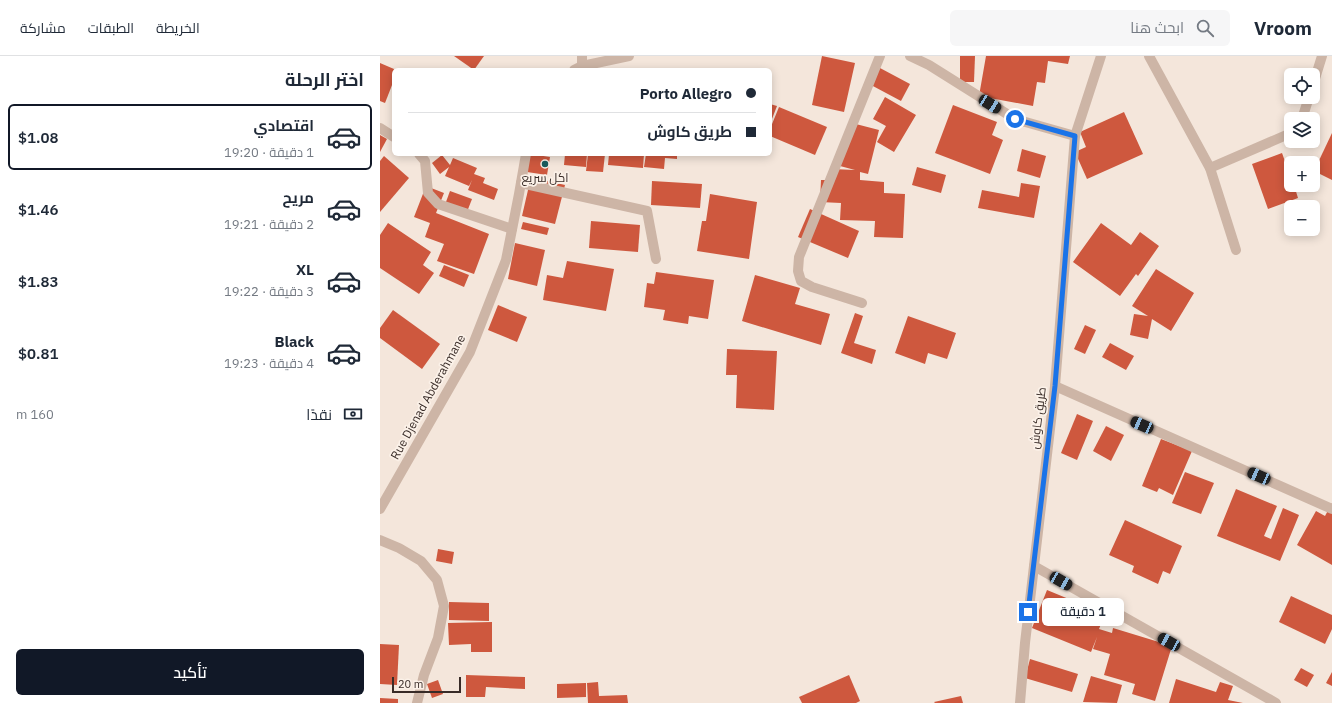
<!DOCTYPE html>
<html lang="ar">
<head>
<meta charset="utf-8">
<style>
  body { margin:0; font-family:"IBM Plex Sans",Cairo,sans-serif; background:#f6f6f7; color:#1f2937; direction:rtl; height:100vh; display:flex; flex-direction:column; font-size:15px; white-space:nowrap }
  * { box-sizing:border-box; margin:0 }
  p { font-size:13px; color:#747a83 }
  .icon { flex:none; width:22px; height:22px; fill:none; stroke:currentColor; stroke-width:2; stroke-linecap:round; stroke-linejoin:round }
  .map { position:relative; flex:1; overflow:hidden; direction:ltr }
  .details { display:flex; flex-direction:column; background:#fff; width:380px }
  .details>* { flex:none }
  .banner { position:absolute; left:12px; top:12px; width:380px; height:88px; border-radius:6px; box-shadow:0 2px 10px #0003; direction:rtl; display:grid; align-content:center; height:88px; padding:0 16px; background:#fff }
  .controls { position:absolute; left:904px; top:12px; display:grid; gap:8px }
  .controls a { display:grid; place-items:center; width:36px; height:36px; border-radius:6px; background:#fff; box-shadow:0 2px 10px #0003; font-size:20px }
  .scale { position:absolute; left:12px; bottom:10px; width:69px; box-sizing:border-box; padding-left:4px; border:2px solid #382b27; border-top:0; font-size:11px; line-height:14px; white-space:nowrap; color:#382b27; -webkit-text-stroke:3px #fbf1e8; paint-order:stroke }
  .end { position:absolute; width:18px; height:18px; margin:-9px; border:5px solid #1a73e8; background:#fff; box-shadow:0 0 0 2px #fff }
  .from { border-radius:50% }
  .bubble { position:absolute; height:28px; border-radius:6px; background:#fff; box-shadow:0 2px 10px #0003; font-size:13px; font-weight:600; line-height:28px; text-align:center; direction:rtl }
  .car { position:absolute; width:12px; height:24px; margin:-12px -6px; border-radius:5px; box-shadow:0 0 3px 1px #0007; background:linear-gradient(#222 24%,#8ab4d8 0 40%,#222 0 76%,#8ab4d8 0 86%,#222 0) }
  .banner b { display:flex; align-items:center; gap:14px; height:38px; font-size:15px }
  .banner b+b { border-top:1px solid #e0e1e3 }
  .banner i { width:10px; height:10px; background:#1f2937 }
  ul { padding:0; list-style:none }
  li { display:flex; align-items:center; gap:12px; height:66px; margin:0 8px 6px; padding:0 8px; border:2px solid transparent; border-radius:6px }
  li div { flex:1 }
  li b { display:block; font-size:15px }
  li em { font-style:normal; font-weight:600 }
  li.active { border-color:#111827 }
  li>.icon { width:36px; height:36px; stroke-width:1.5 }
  h2 { padding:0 16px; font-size:18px; line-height:48px }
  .pay { display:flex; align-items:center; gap:10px; height:44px; padding:0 16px; font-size:15px }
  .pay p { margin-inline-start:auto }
  .primary-button { display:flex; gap:8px; margin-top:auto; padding:8px 16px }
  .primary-button a { flex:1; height:46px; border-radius:6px; background:#111827; color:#fff; font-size:16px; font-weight:600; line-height:46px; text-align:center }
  header { display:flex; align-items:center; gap:24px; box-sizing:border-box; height:56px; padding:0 20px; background:#fff; border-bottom:1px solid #e0e1e3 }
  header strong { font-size:19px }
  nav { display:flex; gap:22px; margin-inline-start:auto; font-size:14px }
  .search { width:280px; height:36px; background:#f6f6f7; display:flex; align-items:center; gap:10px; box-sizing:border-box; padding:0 14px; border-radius:6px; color:#747a83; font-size:15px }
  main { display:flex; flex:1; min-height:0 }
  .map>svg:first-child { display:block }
  .building { fill:#ce583e }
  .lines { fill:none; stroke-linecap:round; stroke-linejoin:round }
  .minor { stroke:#cdb5a6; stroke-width:10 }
  .route { stroke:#1a73e8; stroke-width:5 }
  .poi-dot { fill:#1a5c5d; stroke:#fbf1e8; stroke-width:1.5 }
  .labels { text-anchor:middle; stroke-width:3.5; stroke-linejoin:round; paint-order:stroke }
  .poi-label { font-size:12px; fill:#382b27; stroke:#fbf1e8 }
  .street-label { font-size:12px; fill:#382b27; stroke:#fbf1e8 }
</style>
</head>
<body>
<header>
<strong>Vroom</strong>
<div class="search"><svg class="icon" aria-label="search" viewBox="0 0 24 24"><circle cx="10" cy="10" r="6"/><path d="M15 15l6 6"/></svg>ابحث هنا</div>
<nav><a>الخريطة</a><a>الطبقات</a><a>مشاركة</a></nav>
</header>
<main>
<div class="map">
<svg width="952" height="647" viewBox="0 0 952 647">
  <rect width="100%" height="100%" fill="#f4e6db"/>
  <g class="building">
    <polygon points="74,0 104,0 94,14"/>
    <polygon points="442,0 475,7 464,56 432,49"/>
    <polygon points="580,0 595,0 594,26 580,26"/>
    <polygon points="606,0 690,0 688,8 668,5 665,27 657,26 653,50 599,40"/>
    <polygon points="0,7 14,13 14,24 5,47 0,45"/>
    <polygon points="500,12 530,28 521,45 491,29"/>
    <polygon points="505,41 536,59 514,96 497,86 506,70 493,63"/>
    <polygon points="390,48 397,50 390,68"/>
    <polygon points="573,49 617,66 612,79 623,84 610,118 555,97"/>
    <polygon points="399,51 447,71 435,99 390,80 390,73"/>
    <polygon points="744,56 763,98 707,123 695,96 706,91 700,76"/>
    <polygon points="472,67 499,74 488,118 480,116 480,124 504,126 504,137 525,138 523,182 494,181 495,165 460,164 461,147 440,146 441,124 451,124 452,113 475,114 460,110"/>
    <polygon points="952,77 952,124 934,115"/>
    <polygon points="0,79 7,83 0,96"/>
    <polygon points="642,93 666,100 660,122 637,115"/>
    <polygon points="902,97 911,122 911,129 914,129 918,142 888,153 872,108"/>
    <polygon points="150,98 170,101 167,119 147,116"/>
    <polygon points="185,98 207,98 206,111 184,109"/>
    <polygon points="208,98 225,98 223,116 206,115"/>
    <polygon points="229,98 264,98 263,112 228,109"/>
    <polygon points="266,98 297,98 297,103 285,102 284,113 264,111"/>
    <polygon points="62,99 70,109 73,102 97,112 94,118 105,122 103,127 118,133 114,144 88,134 92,124 89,130 65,120 69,111 60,118 52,107"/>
    <polygon points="4,100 29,122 0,156 0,105"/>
    <polygon points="537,111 566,119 561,137 532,129"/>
    <polygon points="151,121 185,129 175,168 142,160"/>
    <polygon points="272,125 322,128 320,152 271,149"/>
    <polygon points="641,127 660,130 654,162 598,152 602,134 639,141"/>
    <polygon points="46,130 64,137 56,157 109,178 94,218 57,205 64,188 45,181 50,167 34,161"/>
    <polygon points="70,135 92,143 85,161 63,154"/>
    <polygon points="330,138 377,146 369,203 317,195 322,165 326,165"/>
    <polygon points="430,153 479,175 468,202 418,181"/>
    <polygon points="211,165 260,169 258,196 209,192"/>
    <polygon points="143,166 169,172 167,179 141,173"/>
    <polygon points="8,167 51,196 43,209 54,217 39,238 0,212 0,179"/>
    <polygon points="721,167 751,189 760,176 779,190 758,220 756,218 740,240 693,206"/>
    <polygon points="135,187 165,194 157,230 128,223"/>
    <polygon points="187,205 234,213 226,255 163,244 167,219 183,222"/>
    <polygon points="64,209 89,219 84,231 59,220"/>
    <polygon points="776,213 814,237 791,275 772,263 768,283 750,279 754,258 768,260 752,250"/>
    <polygon points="276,216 334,224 328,263 309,260 308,268 283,264 285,254 264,251 267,227 274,228"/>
    <polygon points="375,219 420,232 415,248 450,258 441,289 362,265"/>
    <polygon points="118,249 147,261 137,286 108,274"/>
    <polygon points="13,254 60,288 42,313 0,282 0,272"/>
    <polygon points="475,257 483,260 474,287 496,294 492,308 461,297"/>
    <polygon points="528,260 576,277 567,303 548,297 545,308 515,297"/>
    <polygon points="705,269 716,274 705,298 694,293"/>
    <polygon points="730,287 754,300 746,314 722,301"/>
    <polygon points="347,293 397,295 394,354 356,352 357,319 346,319"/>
    <polygon points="697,358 713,365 697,404 681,397"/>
    <polygon points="726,370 744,379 731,405 713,395"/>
    <polygon points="781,383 812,395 793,439 779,432 777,436 762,430"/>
    <polygon points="805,416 834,427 821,458 792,447"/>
    <polygon points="856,433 897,450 884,480 891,483 903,452 919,459 900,505 837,480"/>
    <polygon points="952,447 952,509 917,489 936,455 945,460"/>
    <polygon points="745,464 802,490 790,518 783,515 778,528 752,516 754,510 729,499"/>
    <polygon points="58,493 74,496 72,508 56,505"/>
    <polygon points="667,534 725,558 719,573 732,577 733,572 792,590 775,645 752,638 755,628 724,619 730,598 713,593 717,581 711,596 652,572"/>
    <polygon points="911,540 952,559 952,573 945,588 899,566"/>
    <polygon points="69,546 109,547 109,565 69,564"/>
    <polygon points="112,566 112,596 91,596 91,588 69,589 68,567"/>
    <polygon points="0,588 19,589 17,629 0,628"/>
    <polygon points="650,603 698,618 692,636 645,622"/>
    <polygon points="921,612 934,619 927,631 914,624"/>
    <polygon points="952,616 952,630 946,627"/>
    <polygon points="86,619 145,621 145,633 106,631 105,641 86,641"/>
    <polygon points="469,619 480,645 476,647 422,647 419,641"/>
    <polygon points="711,620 742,629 737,647 703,646"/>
    <polygon points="796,623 836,636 840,626 853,630 848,644 863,647 789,647"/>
    <polygon points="58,624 63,638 52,642 47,628"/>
    <polygon points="218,626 219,640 247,639 248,647 208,647 207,627"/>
    <polygon points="206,627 206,641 177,642 177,628"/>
    <polygon points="581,640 583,647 555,647 554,646"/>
    <polygon points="0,642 18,643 18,647 0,647"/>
  </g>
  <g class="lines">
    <g class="minor">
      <polyline points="202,0 202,10"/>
      <polyline points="530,0 549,9 635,63 695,80"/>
      <polyline points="769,0 830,112 856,194"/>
      <polyline points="194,14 202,10 249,0"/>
      <polyline points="933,29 942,0"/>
      <polyline points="922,63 929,41"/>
      <polyline points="0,72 14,81"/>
      <polyline points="39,98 45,105 48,137 58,148 132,173"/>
      <polyline points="830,112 911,77"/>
      <polyline points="141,127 267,155 276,203"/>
      <polyline points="482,247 432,231 421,225 418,215 419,201 500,0"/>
      <polyline points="675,330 952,453"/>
      <polyline points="0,453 90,296 126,204 139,138 146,98"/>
      <polyline points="0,484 19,492 41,505 57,524 64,550 58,582 44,619 37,647"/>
      <polyline points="654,510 896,647"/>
      <polyline points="640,647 645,587 675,330 695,80 721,0"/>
    </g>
  </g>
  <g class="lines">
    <polyline class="route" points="635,63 695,80 675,330 648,556"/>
  </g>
  <circle class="poi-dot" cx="165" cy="108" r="4"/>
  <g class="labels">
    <g class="poi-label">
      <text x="165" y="126">اكل سريع</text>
    </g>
    <g class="street-label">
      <text transform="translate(48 341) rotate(-61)" y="4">Rue Djenad Abderahmane</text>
      <text transform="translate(658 362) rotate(-83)" y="4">طريق كاوش</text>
    </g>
  </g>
</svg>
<div class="controls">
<a><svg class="icon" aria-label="locate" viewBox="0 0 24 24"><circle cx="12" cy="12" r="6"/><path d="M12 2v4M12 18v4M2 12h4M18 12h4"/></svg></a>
<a><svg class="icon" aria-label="layers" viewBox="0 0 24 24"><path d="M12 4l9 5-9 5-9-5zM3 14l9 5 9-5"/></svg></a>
<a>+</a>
<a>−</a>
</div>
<div class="scale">20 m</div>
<i class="end from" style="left:635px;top:63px"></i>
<i class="end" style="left:648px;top:556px"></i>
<div class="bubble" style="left:662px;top:542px;width:82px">1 دقيقة</div>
<i class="car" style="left:610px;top:48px;rotate:122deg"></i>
<i class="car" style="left:762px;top:369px;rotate:294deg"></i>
<i class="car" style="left:879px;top:420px;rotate:294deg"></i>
<i class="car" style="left:681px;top:525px;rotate:120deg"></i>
<i class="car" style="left:789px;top:586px;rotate:299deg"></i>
<div class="banner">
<b><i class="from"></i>Porto Allegro</b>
<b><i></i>طريق كاوش</b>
</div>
</div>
<section class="details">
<h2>اختر الرحلة</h2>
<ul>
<li class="active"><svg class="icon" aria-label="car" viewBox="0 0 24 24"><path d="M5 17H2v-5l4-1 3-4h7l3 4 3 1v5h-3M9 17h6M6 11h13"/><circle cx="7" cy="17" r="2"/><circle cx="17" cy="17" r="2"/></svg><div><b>اقتصادي</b><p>1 دقيقة · 19:20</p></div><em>$1.08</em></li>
<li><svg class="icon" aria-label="car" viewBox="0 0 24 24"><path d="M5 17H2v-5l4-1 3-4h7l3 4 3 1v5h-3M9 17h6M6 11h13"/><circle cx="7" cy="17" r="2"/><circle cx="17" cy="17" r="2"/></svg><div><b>مريح</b><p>2 دقيقة · 19:21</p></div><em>$1.46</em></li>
<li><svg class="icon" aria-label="car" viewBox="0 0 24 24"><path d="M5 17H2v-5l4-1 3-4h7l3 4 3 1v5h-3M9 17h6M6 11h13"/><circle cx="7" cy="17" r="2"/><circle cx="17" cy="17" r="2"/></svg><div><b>XL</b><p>3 دقيقة · 19:22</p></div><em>$1.83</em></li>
<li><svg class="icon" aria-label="car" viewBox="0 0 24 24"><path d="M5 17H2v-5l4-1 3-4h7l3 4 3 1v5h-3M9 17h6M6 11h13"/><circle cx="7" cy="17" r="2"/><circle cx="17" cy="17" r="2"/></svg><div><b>Black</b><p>4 دقيقة · 19:23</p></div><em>$0.81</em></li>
</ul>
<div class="pay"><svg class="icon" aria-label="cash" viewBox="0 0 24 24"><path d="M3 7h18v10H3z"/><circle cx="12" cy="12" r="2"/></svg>نقدًا<p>160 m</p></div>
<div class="primary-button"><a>تأكيد</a></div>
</section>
</main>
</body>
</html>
